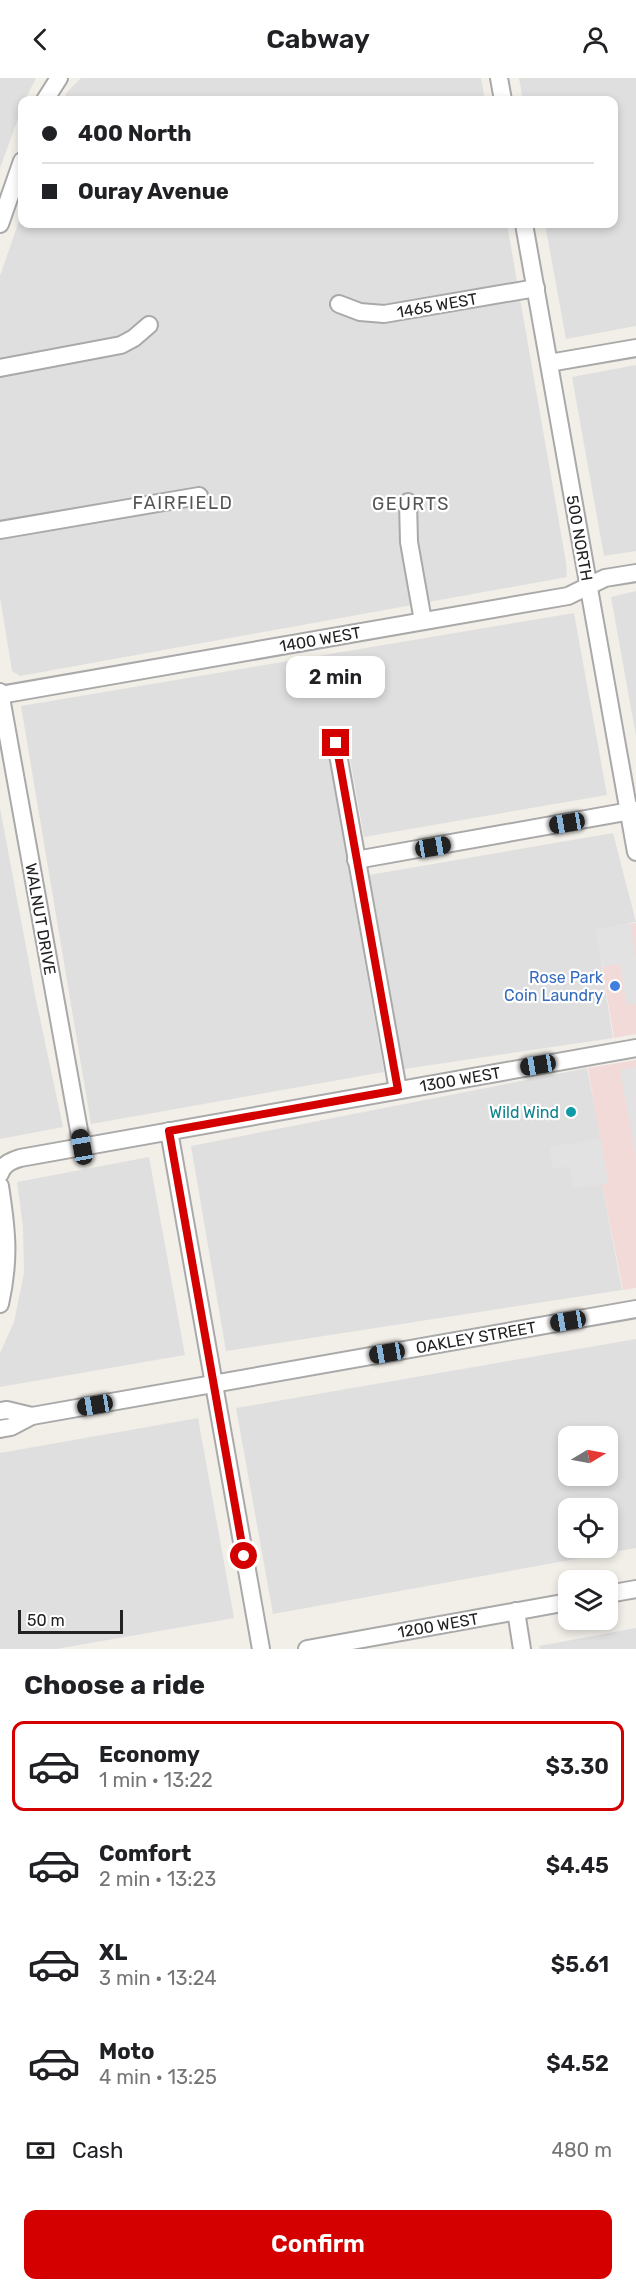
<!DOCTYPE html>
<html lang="en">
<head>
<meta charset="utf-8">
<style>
  body { margin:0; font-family:Rubik,sans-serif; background:#f2f2f2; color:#202124; height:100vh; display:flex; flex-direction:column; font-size:22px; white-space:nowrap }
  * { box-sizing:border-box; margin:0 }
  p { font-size:20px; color:#757577 }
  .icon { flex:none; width:33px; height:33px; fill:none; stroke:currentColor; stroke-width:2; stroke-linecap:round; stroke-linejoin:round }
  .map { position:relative; height:1571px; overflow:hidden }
  .details { display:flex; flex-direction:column; background:#fff; flex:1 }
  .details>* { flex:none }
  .hud { position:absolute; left:18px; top:18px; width:600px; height:132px; border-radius:12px; box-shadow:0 3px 9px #0003; display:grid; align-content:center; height:132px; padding:0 24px; background:#fff }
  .needle { width:39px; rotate:80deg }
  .fabs { position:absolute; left:558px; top:1348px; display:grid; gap:12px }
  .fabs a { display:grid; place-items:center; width:60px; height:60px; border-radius:12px; background:#fff; box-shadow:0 3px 9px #0003; font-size:30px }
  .scale { position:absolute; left:18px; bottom:15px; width:105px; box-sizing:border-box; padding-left:6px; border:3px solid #222; border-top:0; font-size:16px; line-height:21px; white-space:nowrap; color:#222; -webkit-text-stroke:4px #fff; paint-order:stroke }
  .end { position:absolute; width:27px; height:27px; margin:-14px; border:8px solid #d40000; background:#fff; box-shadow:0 0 0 3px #fff }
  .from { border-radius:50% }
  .bubble { position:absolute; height:42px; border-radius:12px; background:#fff; box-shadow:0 3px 9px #0003; font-size:20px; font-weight:600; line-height:42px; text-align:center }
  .car { position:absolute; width:18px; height:36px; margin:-18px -9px; border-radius:8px; box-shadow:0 0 4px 2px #0007; background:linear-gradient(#222 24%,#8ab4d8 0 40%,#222 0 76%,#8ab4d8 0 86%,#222 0) }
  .hud b { display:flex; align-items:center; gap:21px; height:57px; font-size:22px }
  .hud b+b { border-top:2px solid #e0e0e0 }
  .hud i { width:15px; height:15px; background:#202124 }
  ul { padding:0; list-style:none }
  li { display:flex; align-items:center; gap:18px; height:90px; margin:0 12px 9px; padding:0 12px; border:3px solid transparent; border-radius:12px }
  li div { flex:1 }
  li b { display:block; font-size:22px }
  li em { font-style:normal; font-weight:600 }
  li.active { border-color:#d40000 }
  li>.icon { width:54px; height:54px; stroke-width:1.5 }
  h2 { padding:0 24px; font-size:27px; line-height:72px }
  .pay { display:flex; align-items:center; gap:15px; height:66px; padding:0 24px; font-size:22px }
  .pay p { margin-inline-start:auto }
  .cta { display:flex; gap:12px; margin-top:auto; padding:12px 24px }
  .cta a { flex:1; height:69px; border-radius:12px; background:#d40000; color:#fff; font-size:24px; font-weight:600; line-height:69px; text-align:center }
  header { display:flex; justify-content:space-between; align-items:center; height:78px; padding:0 24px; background:#fff; font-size:27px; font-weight:600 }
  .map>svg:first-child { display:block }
  .residential { fill:#e0dfdf; fill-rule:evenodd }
  .commercial { fill:#f2dad9 }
  .parking { fill:#e2e2e2 }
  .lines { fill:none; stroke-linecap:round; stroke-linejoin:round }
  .minor-casing { stroke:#a9a9a9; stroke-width:20 }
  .minor { stroke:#fff; stroke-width:16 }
  .route { stroke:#d40000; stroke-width:8 }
  .shop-dot { fill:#3f7fe0; stroke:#fff; stroke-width:2 }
  .culture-dot { fill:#0f9aa8; stroke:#fff; stroke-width:2 }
  .labels { text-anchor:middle; stroke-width:4.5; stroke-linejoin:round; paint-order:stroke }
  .street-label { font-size:16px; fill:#222; stroke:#fff }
  .shop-label { font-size:16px; fill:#366cbe; stroke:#fff; text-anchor:end }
  .culture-label { font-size:16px; fill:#0d838f; stroke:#fff; text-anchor:end }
  .neighbourhood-label { font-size:18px; letter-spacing:1.5px; fill:#555; stroke:#fff }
</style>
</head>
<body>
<header><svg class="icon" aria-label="back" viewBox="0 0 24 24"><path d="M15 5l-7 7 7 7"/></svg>Cabway<svg class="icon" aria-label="person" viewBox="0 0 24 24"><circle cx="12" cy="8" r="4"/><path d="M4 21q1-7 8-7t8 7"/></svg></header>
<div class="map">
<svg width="636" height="1571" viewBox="0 0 636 1571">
  <rect width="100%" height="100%" fill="#f2efe9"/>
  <g class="residential">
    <polygon points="0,0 36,0 25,22 22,22 22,30 0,90"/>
    <polygon points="81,0 481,0 485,22 63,22 67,14"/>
    <polygon points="519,0 636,0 636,248 566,261 545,146 614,146 614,22 523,22"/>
    <polygon points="22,134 22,146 507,146 566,484 567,499 20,598 12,593 0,519 0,198"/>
    <polygon points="636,287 636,473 604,478 572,299"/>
    <polygon points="636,513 636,658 611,519"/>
    <polygon points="574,535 607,717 364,759 348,670 328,673 384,994 91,1046 21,628"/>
    <polygon points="0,730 35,917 63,1049 0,1061"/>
    <polygon points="613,755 636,844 596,852 613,960 404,991 369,797"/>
    <polygon points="587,990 601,1061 549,1070 569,1088 602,1106 622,1212 226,1273 191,1068"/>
    <polygon points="149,1079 185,1277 0,1309 0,1275 14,1244 24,1195 23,1149 17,1104"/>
    <path d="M636 1261V1470L273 1536 236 1330ZM568 1359H608V1398H568ZM568 1431H608V1470H568Z"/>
    <polygon points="198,1340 234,1540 56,1571 0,1571 0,1375"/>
    <polygon points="636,1550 636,1571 540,1571 539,1568"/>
  </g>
  <g class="commercial">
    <polygon points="636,845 636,956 614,960 596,852"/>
    <polygon points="636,982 636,1210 623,1212 602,1106 573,1110 569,1088 553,1091 549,1069 600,1061 588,990"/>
  </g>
  <g class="parking">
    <polygon points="630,845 636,881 636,925 627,927 620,886 602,889 596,852"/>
    <polygon points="636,989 636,1079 620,992"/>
    <polygon points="601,1061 608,1105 573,1110 569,1088 553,1091 549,1069"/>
  </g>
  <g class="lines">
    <defs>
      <g id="minor">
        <polyline points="499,0 503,22"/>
        <polyline points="45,22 59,0"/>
        <polyline points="0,146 22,83"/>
        <polyline points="524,146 636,774"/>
        <polyline points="339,226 360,234 384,236 536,210"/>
        <polyline points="549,285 636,270"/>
        <polyline points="0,290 121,267 134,260 149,247"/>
        <polyline points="408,424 409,464 423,543"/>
        <polyline points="0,452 199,418"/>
        <polyline points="0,614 82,1069"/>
        <polyline points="0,617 568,518 605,500 636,495"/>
        <polyline points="336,665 398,1012"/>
        <polyline points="356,782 636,732"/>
        <polyline points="169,1053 261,1571"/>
        <path d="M0 1096C3 1086 11 1083 20 1080L636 970"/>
        <path d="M0 1108C7 1153 10 1181 0 1226"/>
        <polyline points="0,1333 7,1332 32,1338"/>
        <polyline points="0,1351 11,1349 32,1338 636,1231"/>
        <polyline points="608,1516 636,1511"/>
        <polyline points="516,1533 522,1571"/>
        <polyline points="307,1571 568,1524"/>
      </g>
    </defs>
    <use href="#minor" class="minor-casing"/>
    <use href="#minor" class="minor"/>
  </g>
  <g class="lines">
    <polyline class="route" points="244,1478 169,1053 398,1012 336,665"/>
  </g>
  <circle class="shop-dot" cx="615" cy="908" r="6"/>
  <circle class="culture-dot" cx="571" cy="1034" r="6"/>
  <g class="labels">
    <g class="street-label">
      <text transform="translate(437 227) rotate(-10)" y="6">1465 WEST</text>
      <text transform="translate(580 460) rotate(80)" y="6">500 NORTH</text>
      <text transform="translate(320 561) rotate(-10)" y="6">1400 WEST</text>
      <text transform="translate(41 841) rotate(80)" y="6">WALNUT DRIVE</text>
      <text transform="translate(460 1001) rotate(-10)" y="6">1300 WEST</text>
      <text transform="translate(476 1259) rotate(-10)" y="6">OAKLEY STREET</text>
      <text transform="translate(438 1547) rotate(-10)" y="6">1200 WEST</text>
    </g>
    <g class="shop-label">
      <text x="603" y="905">Rose Park<tspan x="603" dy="18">Coin Laundry</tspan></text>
    </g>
    <g class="culture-label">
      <text x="559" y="1040">Wild Wind</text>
    </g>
    <g class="neighbourhood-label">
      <text x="183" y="431">FAIRFIELD</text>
      <text x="411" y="432">GEURTS</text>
    </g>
  </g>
</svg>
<div class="fabs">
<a><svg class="needle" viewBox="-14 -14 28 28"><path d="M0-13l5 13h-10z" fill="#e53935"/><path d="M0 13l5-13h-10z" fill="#757577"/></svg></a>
<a><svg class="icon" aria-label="locate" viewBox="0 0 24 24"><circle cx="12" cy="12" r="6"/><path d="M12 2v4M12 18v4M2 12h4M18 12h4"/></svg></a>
<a><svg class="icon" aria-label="layers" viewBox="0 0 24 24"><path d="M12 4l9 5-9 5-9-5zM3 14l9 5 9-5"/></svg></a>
</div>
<div class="scale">50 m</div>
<i class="end from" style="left:244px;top:1478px"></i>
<i class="end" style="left:336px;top:665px"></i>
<div class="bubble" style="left:286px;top:578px;width:99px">2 min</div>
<i class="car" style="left:567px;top:745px;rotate:260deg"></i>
<i class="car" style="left:433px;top:769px;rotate:80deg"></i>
<i class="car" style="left:538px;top:987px;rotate:260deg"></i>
<i class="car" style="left:82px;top:1069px;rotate:350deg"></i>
<i class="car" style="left:568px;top:1243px;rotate:260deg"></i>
<i class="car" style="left:387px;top:1275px;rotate:260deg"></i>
<i class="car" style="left:95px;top:1327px;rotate:260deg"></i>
<div class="hud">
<b><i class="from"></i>400 North</b>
<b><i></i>Ouray Avenue</b>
</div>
</div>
<section class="details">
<h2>Choose a ride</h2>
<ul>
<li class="active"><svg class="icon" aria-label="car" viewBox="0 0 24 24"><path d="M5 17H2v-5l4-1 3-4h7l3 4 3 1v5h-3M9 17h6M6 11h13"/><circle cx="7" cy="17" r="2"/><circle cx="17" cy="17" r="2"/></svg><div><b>Economy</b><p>1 min · 13:22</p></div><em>$3.30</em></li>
<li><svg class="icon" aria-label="car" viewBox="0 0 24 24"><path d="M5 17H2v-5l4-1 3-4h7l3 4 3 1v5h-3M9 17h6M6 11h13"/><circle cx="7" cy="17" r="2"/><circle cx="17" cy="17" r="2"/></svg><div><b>Comfort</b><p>2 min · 13:23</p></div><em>$4.45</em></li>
<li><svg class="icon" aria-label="car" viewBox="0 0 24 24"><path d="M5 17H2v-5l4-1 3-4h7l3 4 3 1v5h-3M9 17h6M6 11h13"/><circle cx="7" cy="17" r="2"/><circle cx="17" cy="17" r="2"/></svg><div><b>XL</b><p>3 min · 13:24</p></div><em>$5.61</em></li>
<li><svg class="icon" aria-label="car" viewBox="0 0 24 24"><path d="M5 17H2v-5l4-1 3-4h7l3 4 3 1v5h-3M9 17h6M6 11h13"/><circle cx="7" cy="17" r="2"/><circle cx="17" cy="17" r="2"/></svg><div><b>Moto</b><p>4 min · 13:25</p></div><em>$4.52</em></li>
</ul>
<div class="pay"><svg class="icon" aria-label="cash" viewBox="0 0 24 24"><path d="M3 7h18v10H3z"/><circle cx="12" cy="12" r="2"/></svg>Cash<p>480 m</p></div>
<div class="cta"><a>Confirm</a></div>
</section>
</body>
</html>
